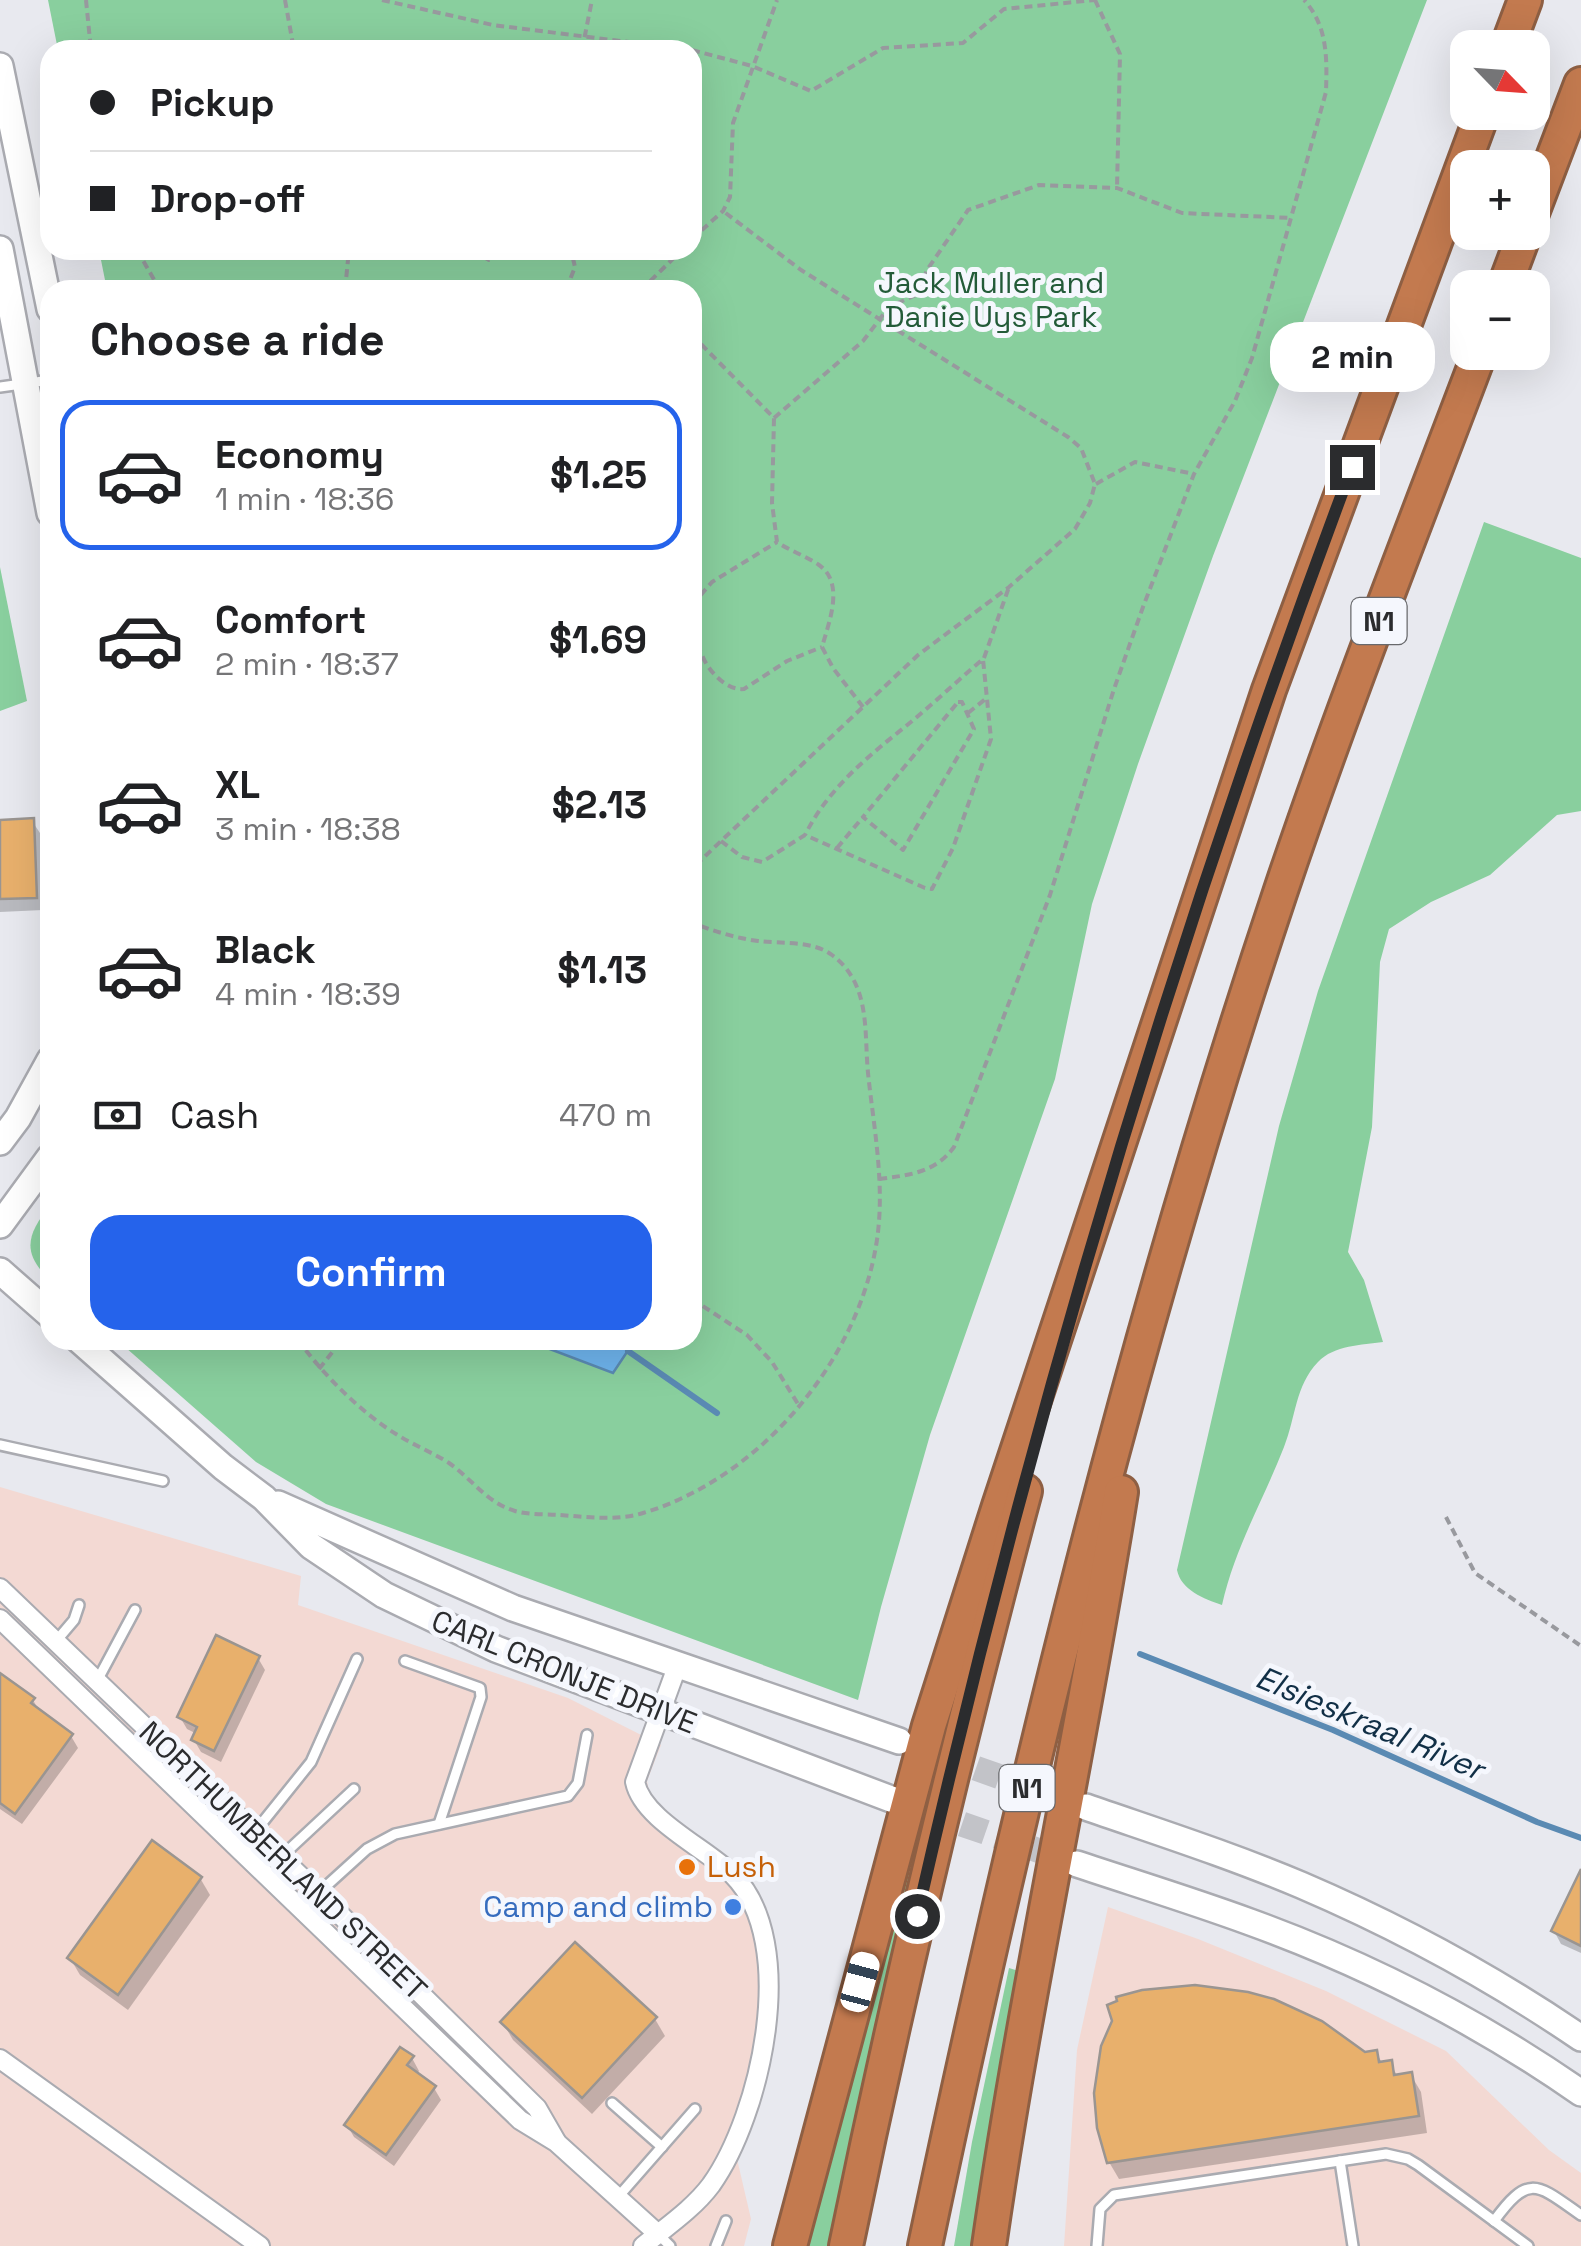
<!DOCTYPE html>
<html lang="en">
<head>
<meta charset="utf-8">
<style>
  body { margin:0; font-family:"Space Grotesk",sans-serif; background:#f6f6f6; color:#202124; height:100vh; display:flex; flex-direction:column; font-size:38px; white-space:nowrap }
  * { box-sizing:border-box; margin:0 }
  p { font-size:32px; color:#757577 }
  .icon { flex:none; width:55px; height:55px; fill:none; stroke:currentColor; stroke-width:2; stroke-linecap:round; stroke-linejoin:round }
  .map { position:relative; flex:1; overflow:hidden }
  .panel { position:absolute; left:40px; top:280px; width:662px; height:1070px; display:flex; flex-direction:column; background:#fff; border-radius:30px; box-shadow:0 10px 40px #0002 }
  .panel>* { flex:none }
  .hud { position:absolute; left:40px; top:40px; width:662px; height:220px; border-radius:30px; box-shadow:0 10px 40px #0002; display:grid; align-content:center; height:220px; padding:0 50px; background:#fff }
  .needle { width:65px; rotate:115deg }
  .buttons { position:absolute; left:1450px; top:30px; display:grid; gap:20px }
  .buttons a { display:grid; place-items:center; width:100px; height:100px; border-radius:20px; background:#fff; box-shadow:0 10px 40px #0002; font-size:50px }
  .end { position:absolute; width:45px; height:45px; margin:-22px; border:12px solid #2b2c2e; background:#fff; box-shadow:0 0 0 5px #fff }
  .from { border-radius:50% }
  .bubble { position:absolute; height:70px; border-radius:30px; background:#fff; box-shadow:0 10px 40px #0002; font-size:32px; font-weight:700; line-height:70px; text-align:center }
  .car { position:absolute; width:30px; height:60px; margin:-30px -15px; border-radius:12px; box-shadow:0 0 8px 2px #0007; background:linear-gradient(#fff 24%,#345 0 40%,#fff 0 76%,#345 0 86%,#fff 0) }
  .hud b { display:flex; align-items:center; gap:35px; height:95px; font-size:38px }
  .hud b+b { border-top:2px solid #e0e0e0 }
  .hud i { width:25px; height:25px; background:#202124 }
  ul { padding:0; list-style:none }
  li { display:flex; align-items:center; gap:30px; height:150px; margin:0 20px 15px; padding:0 30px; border:5px solid transparent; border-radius:30px }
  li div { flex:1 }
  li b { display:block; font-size:38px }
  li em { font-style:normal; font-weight:700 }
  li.active { border-color:#2563eb }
  li>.icon { width:90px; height:90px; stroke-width:1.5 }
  h2 { padding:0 50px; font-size:45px; line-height:120px }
  .pay { display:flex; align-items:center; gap:25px; height:110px; padding:0 50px; font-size:38px }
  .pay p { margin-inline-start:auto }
  .primary-button { display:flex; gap:20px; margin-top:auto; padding:20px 50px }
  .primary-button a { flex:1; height:115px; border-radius:30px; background:#2563eb; color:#fff; font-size:40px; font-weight:700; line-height:115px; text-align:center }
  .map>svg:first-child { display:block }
  .commercial { fill:#f3d9d3 }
  .green { fill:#89cf9e }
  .water { fill:#6eb3ec; stroke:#5a8ab3; stroke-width:2.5 }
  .shadow { fill:#0003 }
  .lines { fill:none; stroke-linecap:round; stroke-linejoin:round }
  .stream { stroke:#5a8ab3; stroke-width:6 }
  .building { fill:#e8b06c; stroke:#9a9591; stroke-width:2.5 }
  .secondary-tunnel { stroke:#c2c3c8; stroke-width:25; stroke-dasharray:25 12; stroke-linecap:butt }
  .lane-casing { stroke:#aaabb1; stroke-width:14 }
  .street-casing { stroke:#aaabb1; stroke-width:22 }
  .secondary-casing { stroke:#aaabb1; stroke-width:30 }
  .highway-casing { stroke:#8e5f43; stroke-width:38 }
  .path { stroke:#98999e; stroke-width:4; stroke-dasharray:8 5; stroke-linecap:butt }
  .lane { stroke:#fff; stroke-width:9 }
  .street { stroke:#fff; stroke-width:18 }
  .secondary { stroke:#fff; stroke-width:25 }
  .highway { stroke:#c37a4f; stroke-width:32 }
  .route { stroke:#2b2c2e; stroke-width:12 }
  .food-dot { fill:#e8710a; stroke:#f5f7fd; stroke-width:4 }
  .shop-dot { fill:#3f7fe0; stroke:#f5f7fd; stroke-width:4 }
  .labels { text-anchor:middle; stroke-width:10; stroke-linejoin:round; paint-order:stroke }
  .shield { fill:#f5f7fd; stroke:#68696c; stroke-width:2.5 }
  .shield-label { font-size:28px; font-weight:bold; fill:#2b2c2e }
  .park-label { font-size:30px; fill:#235b38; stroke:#f5f7fd }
  .street-label { font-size:30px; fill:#2b2c2e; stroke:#f5f7fd }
  .food-label { font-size:30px; fill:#c56008; stroke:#f5f7fd; text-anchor:start }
  .shop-label { font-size:30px; fill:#366cbe; stroke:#f5f7fd; text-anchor:end }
  .water-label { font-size:32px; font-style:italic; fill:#112f46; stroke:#f5f7fd }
</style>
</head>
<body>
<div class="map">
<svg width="1581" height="2246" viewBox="0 0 1581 2246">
  <rect width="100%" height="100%" fill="#e8e9ef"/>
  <g class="commercial">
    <polygon points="0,1487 301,1576 298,1605 568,1698 661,1745 647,1781 650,1796 736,1874 773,1966 734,2146 751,2219 744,2246 0,2246"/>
    <polygon points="1108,1907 1198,1939 1326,1991 1446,2051 1549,2150 1581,2173 1581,2246 1064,2246 1077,2050"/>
  </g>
  <g class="green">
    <polygon points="48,0 1427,0 1213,556 1138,764 1092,904 1055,1079 930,1435 881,1607 858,1700 326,1504 256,1462 117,1340 692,1340 692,290 107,290 99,250 692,250 692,50 58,50"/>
    <path d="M1484 522 1581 558V811L1557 815 1490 875 1431 902 1389 929 1380 962 1372 1127 1348 1252 1364 1280 1383 1342C1362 1345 1334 1345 1318 1362 1295 1386 1296 1417 1284 1447 1263 1501 1235 1547 1222 1605 1204 1599 1181 1590 1177 1570L1279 1126 1318 991Z"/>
    <polygon points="0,567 27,701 0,711"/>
    <path d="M50 1205V1280C21 1252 27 1235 50 1205Z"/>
    <polygon points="909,1855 913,1856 830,2246 809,2246"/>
    <polygon points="1009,1968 1019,1971 976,2246 954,2246 972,2142"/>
  </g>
  <polygon class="water" points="526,1340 635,1340 613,1373"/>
  <g class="shadow">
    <polygon points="32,821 40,833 43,910 0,912 0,822"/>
    <polygon points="258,1658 265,1670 221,1762 201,1752 194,1740 197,1734 187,1729 180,1717"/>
    <polygon points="0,1676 33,1700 40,1712 71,1736 78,1748 22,1824 0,1809"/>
    <polygon points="1581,1875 1581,1953 1561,1944 1554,1931"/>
    <polygon points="200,1878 210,1895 128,2010 80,1975 70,1958"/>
    <polygon points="655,2019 665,2036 592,2114 513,2040 503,2023"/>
    <polygon points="1376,2053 1383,2064 1390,2063 1398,2077 1411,2075 1421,2092 1427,2133 1119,2179 1109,2162 1365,2054"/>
    <polygon points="412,2058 419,2071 416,2075 434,2088 441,2100 394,2166 354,2137 347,2125"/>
  </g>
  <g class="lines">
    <g class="stream">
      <polyline points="628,1351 717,1413"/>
      <polyline points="1140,1654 1333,1730 1537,1822 1581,1838"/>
    </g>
  </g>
  <g class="building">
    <polygon points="34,818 37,898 0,899 0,820"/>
    <polygon points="216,1635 260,1656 214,1751 191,1740 197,1727 177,1717"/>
    <polygon points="0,1673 35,1698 31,1703 73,1734 15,1814 0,1803"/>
    <polygon points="152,1840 202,1877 118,1995 67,1958"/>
    <polygon points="1581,1869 1581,1946 1551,1931"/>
    <polygon points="575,1942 657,2017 582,2098 500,2022"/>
    <polygon points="1195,1985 1248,1992 1274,1999 1322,2021 1365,2052 1377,2050 1379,2062 1392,2060 1394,2075 1412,2072 1419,2116 1107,2163 1097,2128 1094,2093 1101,2046 1112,2021 1107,2005 1117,2001 1116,1997 1142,1990"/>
    <polygon points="400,2047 414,2056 407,2065 436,2086 386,2155 344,2125"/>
  </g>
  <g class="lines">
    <g class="secondary-tunnel">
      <polyline points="941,1756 1083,1806"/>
      <polyline points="892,1800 1072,1862"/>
    </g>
    <defs>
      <g id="lane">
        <polyline points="0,387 50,380"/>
        <polyline points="0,1445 163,1481"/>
        <polyline points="57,1640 74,1620 79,1605"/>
        <polyline points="405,1661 480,1688 481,1697 439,1824"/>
        <polyline points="97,1681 135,1610"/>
        <polyline points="254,1833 311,1762 357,1659"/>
        <polyline points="281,1857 354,1789"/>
        <polyline points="302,1908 367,1849 395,1834 568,1796 578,1783 587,1735"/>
        <polyline points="612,2103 662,2147"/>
        <polyline points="1340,2161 1353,2246"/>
        <polyline points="618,2197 695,2109"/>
        <path d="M1494 2221C1529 2173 1537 2184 1581 2215"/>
        <polyline points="658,2234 670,2246"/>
        <polyline points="716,2246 726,2221"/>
        <polyline points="1097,2246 1100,2209 1114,2195 1386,2154 1408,2159 1418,2165 1528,2246"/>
      </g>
      <g id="street">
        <polyline points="0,1588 317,1892 537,2108 556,2141"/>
        <polyline points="0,1619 520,2120 556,2142 658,2234"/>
        <polyline points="0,2059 260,2246"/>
        <path d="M643 2246C666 2227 693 2209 711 2185 761 2115 800 1943 733 1875 706 1848 643 1820 635 1782L678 1664"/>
      </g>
      <g id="secondary">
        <polyline points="0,66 50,309"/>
        <polyline points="0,249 50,513"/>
        <polyline points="0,1142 18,1118 50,1060"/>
        <polyline points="0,1225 50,1157"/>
        <polyline points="0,1271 50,1315"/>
        <polyline points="79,1340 223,1467 264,1498 311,1546 384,1595 496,1649 891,1799"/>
        <polyline points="278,1504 513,1608 899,1741"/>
        <path d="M1086 1807C1158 1832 1230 1855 1301 1885 1399 1927 1493 1978 1581 2038"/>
        <path d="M1077 1864C1134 1883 1193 1901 1250 1922 1366 1964 1479 2022 1581 2093"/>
      </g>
      <g id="highway">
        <polyline points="1507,48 1525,0"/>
        <polyline points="1532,213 1581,84"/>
        <polyline points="1504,288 1525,232"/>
        <polyline points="790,2246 929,1726 999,1506 1269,690 1483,112"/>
        <path d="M846 2246C898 1992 958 1741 1025 1491"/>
        <path d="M925 2246C1021 1790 1132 1335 1280 893 1341 711 1412 532 1480 352"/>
        <path d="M989 2246C1025 1994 1081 1744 1121 1492"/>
      </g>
    </defs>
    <use href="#lane" class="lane-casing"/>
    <use href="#street" class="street-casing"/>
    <use href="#secondary" class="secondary-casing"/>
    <use href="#highway" class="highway-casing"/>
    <g class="path">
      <polyline points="86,0 91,50"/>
      <polyline points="285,0 294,50"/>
      <polyline points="382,0 493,25 692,50"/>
      <polyline points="1095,0 1120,54 1117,188"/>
      <polyline points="582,50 592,0"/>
      <polyline points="692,50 752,66 811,91 883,48 963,43 1004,9 1095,0"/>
      <polyline points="692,239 723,211 730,197 733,123 777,0"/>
      <polyline points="137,250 160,290"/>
      <polyline points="471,250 489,260 513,250"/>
      <polyline points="345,290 349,250"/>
      <polyline points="566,290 575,267 571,250"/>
      <polyline points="641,290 682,250"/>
      <path d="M692 335 774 418 772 503 777 542C790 551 806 556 819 565 845 583 829 622 822 647L833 668 863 707"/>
      <polyline points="774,418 863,341 889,307 918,294 927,270 968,210 1039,185 1117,188 1182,213 1292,218"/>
      <polyline points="1096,484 1135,462 1194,474"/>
      <polyline points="692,605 712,582 777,542"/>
      <path d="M692 633C700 641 697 646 702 655 708 671 727 691 744 689L787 661 822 647"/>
      <polyline points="984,658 1009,587"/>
      <polygon points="958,702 962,702 974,729 903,850 863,817"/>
      <polyline points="968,713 988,697"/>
      <path d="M721 841 742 857 762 862 805 835 925 888 932 889 953 848 991 739 983 659C957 681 932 705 906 726 866 758 828 789 805 835"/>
      <polyline points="837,848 863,817"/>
      <polyline points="692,878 699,862 721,841 918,655 1009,587 1075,529 1090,503 1095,484 1081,448 1068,437 801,270 723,211"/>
      <path d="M879 1179C909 1175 935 1173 954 1147L1050 895 1114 689 1143 607 1194 474 1235 401 1252 358 1326 92C1327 59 1328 26 1304 0"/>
      <polyline points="692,1299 747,1335 772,1362 798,1404"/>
      <path d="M298 1340C322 1373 360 1412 396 1434 413 1445 432 1452 449 1463 472 1479 487 1503 515 1511 529 1515 546 1514 560 1515 588 1517 617 1521 643 1513 758 1479 856 1364 876 1246 886 1188 874 1130 868 1073 864 1031 871 984 832 955 812 940 781 944 758 941 735 938 714 931 692 923"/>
      <polyline points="319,1369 342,1340"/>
      <polyline points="1446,1517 1475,1573 1581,1646"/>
    </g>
    <use href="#lane" class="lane"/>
    <use href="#street" class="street"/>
    <use href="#secondary" class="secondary"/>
    <use href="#highway" class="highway"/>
  </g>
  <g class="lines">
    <path class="route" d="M917 1916C1029 1424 1174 939 1352 467"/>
  </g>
  <circle class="food-dot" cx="687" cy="1867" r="10"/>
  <circle class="shop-dot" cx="733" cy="1907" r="10"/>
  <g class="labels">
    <g class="shield">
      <rect x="1351.5" y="598" width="55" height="46" rx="8"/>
      <rect x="999.5" y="1765" width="55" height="46" rx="8"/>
    </g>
    <g class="shield-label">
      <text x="1379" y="631">N1</text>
      <text x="1027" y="1798">N1</text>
    </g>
    <g class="park-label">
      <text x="991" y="293">Jack Muller and<tspan x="991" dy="34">Danie Uys Park</tspan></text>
    </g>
    <g class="street-label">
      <text transform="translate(564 1672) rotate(22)" y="10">CARL CRONJE DRIVE</text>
      <text transform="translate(283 1861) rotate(44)" y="10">NORTHUMBERLAND STREET</text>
    </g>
    <g class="food-label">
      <text x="707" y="1877">Lush</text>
    </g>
    <g class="shop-label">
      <text x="713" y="1917">Camp and climb</text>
    </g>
    <g class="water-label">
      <text transform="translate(1370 1723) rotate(23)" y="11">Elsieskraal River</text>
    </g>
  </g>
</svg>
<div class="buttons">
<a><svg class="needle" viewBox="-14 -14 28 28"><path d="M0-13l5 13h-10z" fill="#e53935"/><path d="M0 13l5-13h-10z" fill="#757577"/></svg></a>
<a>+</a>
<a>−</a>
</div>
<i class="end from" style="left:917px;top:1916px"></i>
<i class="end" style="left:1352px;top:467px"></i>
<div class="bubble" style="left:1270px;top:322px;width:165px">2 min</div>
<i class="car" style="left:860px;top:1982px;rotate:15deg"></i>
<div class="hud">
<b><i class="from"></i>Pickup</b>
<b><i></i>Drop-off</b>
</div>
<section class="panel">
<h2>Choose a ride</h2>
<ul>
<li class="active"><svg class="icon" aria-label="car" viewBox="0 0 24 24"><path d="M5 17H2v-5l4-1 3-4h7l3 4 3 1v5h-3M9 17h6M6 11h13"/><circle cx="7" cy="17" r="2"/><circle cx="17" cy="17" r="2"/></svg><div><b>Economy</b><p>1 min · 18:36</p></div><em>$1.25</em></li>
<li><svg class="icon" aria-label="car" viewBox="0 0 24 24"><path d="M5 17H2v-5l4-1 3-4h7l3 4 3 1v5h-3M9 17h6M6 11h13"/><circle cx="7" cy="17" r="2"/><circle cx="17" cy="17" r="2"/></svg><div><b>Comfort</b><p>2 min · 18:37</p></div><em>$1.69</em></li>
<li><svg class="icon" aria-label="car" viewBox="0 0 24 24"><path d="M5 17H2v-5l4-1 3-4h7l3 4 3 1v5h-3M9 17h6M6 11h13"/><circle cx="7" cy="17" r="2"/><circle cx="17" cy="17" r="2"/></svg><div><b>XL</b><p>3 min · 18:38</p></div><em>$2.13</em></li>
<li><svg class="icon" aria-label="car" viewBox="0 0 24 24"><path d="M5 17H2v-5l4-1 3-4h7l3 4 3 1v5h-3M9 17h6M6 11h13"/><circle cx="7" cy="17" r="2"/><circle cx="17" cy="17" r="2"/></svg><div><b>Black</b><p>4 min · 18:39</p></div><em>$1.13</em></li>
</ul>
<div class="pay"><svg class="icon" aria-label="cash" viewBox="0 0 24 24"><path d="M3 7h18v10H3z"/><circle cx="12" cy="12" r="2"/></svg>Cash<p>470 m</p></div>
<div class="primary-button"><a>Confirm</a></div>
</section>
</div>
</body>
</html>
